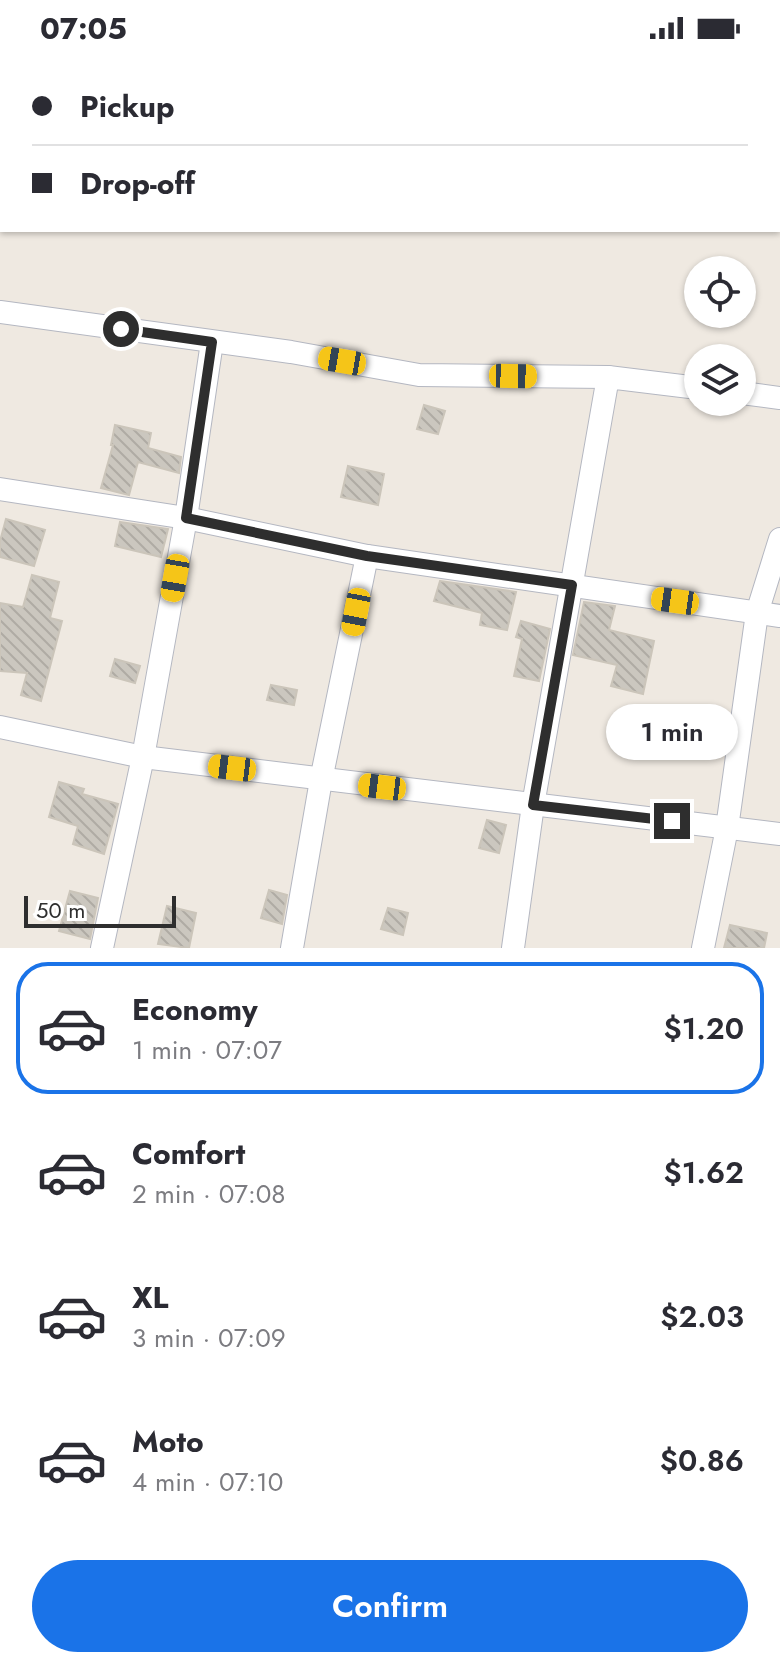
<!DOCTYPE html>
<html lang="en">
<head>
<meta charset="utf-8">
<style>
  body { margin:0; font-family:Jost,sans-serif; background:#f2f2f3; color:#2b2b33; height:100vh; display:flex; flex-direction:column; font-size:30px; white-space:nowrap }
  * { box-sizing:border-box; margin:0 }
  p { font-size:26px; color:#7c7c81 }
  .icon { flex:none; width:44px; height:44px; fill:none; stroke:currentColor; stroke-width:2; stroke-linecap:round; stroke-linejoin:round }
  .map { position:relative; height:892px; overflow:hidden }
  .drawer { display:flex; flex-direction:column; background:#fff; flex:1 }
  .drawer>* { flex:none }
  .guide { position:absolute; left:0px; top:0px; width:780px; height:176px; box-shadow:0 2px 6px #0004; display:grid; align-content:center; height:176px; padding:0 32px; background:#fff }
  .controls { position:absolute; left:684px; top:200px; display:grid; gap:16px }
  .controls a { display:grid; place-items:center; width:72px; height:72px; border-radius:50%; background:#fff; box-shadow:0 2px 6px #0004; font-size:40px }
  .scale { position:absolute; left:24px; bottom:20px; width:152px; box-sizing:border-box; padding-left:8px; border:4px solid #2e2e2e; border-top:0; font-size:22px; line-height:28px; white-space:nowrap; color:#2e2e2e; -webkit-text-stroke:6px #fff; paint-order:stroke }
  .end { position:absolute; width:36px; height:36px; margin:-18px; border:10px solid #2e2e2e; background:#fff; box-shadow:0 0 0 4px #fff }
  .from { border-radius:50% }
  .bubble { position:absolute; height:56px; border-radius:28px; background:#fff; box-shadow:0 2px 6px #0004; font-size:26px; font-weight:600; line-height:56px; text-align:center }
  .car { position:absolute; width:24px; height:48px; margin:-24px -12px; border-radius:10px; box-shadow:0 0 6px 2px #0007; background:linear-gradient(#f5c518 24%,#345 0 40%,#f5c518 0 76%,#345 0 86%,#f5c518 0) }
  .guide b { display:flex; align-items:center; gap:28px; height:76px; font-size:30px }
  .guide b+b { border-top:2px solid #e1e1e2 }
  .guide i { width:20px; height:20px; background:#2b2b33 }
  ul { padding:14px 0 0; list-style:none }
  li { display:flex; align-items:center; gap:24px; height:132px; margin:0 16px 12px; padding:0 16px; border:4px solid transparent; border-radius:32px }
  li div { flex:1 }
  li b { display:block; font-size:30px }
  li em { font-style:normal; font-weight:600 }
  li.on { border-color:#1a73e8 }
  li>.icon { width:72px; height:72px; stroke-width:1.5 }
  .cta { display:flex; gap:16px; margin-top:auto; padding:16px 32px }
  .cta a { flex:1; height:92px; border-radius:48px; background:#1a73e8; color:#fff; font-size:32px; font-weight:600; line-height:92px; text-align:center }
  .status { display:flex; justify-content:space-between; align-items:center; height:56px; padding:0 40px; background:#fff; direction:ltr }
  .status svg { height:22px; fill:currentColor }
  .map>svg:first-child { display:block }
  .building { fill:url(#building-back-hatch); stroke:#cbc5ba; stroke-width:2 }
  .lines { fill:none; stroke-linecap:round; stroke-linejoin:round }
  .minor-casing { stroke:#b4b7c1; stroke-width:24 }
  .minor { stroke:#fff; stroke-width:22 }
  .route { stroke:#2e2e2e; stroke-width:10 }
</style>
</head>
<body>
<div class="status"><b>07:05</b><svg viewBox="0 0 49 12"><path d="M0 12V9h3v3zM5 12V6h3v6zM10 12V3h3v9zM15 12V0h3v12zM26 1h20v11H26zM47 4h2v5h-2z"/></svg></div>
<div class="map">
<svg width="780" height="892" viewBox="0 0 780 892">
  <defs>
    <pattern id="building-back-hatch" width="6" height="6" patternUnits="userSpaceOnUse" patternTransform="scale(2)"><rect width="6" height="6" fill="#cbc7bf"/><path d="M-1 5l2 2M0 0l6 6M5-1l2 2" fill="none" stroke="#afaba4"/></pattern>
  </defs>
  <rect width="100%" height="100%" fill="#efe9e1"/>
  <g class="building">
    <polygon points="424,349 445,355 438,378 417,373"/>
    <polygon points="115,369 151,377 148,392 181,401 179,417 138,406 129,439 101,432 113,389 111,389"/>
    <polygon points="348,410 384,418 378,449 341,441"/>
    <polygon points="6,463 45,474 34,510 0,501 0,485"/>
    <polygon points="120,466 168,473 161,501 115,490"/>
    <polygon points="32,519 59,526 50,562 62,565 41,645 21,639 27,617 0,615 0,547 23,551"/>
    <polygon points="440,525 516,536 507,574 480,569 482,557 434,545"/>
    <polygon points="584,546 615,550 609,574 654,585 643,638 611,630 617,609 573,599"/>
    <polygon points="521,565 550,573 539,625 514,620 522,583 516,581"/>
    <polygon points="115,603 140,610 135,627 110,620"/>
    <polygon points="271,629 297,634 294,649 267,644"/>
    <polygon points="59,726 84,733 82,738 118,748 104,798 73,788 78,770 49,761"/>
    <polygon points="487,764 506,769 499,797 479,792"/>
    <polygon points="269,834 287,839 282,868 261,862"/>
    <polygon points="70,835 98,842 90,883 59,875"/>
    <polygon points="167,850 196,857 189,892 158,888"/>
    <polygon points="388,852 408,857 403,879 381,873"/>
    <polygon points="730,869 767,877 764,892 724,892"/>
  </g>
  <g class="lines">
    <defs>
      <g id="minor">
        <polyline points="0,256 291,296 419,319 608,321"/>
        <polyline points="742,337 780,342"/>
        <polyline points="0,433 186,462 367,500 780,560"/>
        <polyline points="0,671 143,701 780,778"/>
        <polyline points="102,892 143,701 186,462 212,286"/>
        <polyline points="292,892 321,724 367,500"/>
        <polyline points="513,892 533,749 608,321 698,332"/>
        <polyline points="703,892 727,772 757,557 780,483"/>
      </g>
    </defs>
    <use href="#minor" class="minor-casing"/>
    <use href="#minor" class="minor"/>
  </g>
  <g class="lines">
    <polyline class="route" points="121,273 212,286 186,462 367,500 572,529 533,749 672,765"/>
  </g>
</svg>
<div class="controls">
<a><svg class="icon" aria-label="locate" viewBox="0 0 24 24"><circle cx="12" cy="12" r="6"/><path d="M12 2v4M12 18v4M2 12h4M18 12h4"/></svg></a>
<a><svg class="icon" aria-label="layers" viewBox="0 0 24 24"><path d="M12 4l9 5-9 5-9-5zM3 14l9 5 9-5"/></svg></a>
</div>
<div class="scale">50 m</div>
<i class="end from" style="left:121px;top:273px"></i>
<i class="end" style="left:672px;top:765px"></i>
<div class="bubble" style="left:606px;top:648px;width:132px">1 min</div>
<i class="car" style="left:342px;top:305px;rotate:280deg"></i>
<i class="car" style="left:513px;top:320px;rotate:91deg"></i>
<i class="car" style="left:175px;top:522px;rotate:190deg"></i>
<i class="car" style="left:675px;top:545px;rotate:278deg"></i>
<i class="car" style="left:356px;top:556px;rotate:191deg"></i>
<i class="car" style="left:232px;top:712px;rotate:277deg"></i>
<i class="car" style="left:382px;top:731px;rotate:277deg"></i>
<div class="guide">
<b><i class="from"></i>Pickup</b>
<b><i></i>Drop-off</b>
</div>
</div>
<section class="drawer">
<ul>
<li class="on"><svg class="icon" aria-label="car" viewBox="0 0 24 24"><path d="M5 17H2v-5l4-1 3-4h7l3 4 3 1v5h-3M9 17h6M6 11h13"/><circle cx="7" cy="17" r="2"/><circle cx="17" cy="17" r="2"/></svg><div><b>Economy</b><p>1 min · 07:07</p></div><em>$1.20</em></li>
<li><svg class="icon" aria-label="car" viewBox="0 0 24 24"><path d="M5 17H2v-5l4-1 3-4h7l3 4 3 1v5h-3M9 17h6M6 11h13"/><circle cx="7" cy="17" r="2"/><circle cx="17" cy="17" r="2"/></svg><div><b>Comfort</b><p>2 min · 07:08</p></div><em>$1.62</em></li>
<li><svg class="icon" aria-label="car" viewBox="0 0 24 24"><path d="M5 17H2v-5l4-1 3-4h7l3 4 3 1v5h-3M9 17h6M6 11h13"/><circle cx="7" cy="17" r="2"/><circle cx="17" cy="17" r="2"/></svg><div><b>XL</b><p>3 min · 07:09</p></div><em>$2.03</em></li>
<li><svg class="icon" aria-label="car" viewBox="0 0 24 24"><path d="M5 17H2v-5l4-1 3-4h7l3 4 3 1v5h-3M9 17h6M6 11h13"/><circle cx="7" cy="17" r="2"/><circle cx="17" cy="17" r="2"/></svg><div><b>Moto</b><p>4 min · 07:10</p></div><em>$0.86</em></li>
</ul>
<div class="cta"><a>Confirm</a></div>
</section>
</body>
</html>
